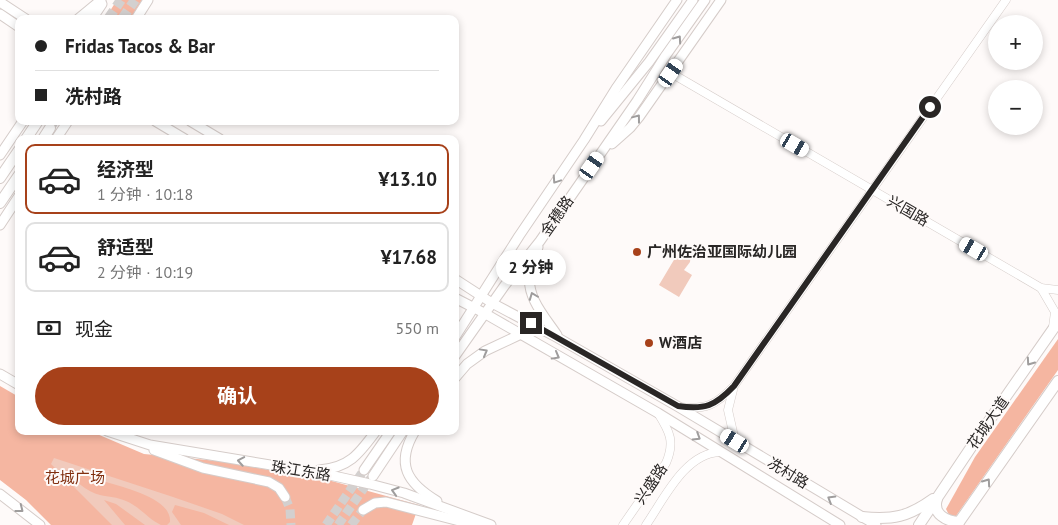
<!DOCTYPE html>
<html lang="zh">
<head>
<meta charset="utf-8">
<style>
  body { margin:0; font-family:"PT Sans","Noto Sans SC",sans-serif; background:#f2f2f2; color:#222; height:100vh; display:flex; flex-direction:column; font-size:19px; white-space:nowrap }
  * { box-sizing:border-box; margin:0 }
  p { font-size:16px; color:#767676 }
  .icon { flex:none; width:28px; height:28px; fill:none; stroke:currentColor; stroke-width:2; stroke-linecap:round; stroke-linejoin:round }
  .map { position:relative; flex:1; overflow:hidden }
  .sheet { position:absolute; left:15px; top:135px; width:444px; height:300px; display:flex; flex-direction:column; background:#fff; border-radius:10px; box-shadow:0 2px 8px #0003 }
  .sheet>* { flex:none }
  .top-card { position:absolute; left:15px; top:15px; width:444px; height:110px; border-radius:10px; box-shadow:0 2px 8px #0003; display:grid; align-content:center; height:110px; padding:0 20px; background:#fff }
  .tools { position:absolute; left:988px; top:15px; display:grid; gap:10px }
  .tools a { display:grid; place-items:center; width:55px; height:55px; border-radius:50%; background:#fff; box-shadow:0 2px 8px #0003; font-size:25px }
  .end { position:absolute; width:22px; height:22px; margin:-11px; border:6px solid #292625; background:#fff; box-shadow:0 0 0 2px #fff }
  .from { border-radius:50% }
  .bubble { position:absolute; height:35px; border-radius:18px; background:#fff; box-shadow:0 2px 8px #0003; font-size:16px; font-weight:700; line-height:35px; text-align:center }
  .car { position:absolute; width:15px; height:30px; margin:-15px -8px; border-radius:6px; box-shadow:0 0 4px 1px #0007; background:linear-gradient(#fff 24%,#345 0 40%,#fff 0 76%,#345 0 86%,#fff 0) }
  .top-card b { display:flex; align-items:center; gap:18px; height:48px; font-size:19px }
  .top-card b+b { border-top:1px solid #e0e0e0 }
  .top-card i { width:12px; height:12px; background:#222 }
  ul { padding:9px 0 0; list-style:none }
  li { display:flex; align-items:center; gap:15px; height:70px; margin:0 10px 8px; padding:0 10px; border:2px solid #e0e0e0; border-radius:10px }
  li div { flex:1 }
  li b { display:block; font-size:19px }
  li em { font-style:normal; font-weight:700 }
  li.active { border-color:#a7411a }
  li>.icon { width:45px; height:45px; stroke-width:1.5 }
  .pay { display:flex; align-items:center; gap:12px; height:55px; padding:0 20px; font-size:19px }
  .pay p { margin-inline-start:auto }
  .action { display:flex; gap:10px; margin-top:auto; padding:10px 20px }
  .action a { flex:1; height:58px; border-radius:30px; background:#a7411a; color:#fff; font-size:20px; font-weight:700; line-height:58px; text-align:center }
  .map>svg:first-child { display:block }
  .green { fill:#f5b6a1 }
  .water { fill:#f1cabc }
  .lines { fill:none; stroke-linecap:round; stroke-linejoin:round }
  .secondary-tunnel { stroke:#d3d0cf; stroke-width:9; stroke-dasharray:9 4.5; stroke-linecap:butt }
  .primary-tunnel { stroke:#d3d0cf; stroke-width:10; stroke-dasharray:10 5; stroke-linecap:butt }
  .tertiary-casing { stroke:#d5ccc9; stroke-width:9 }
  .secondary-casing { stroke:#d5ccc9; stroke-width:11 }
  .primary-casing { stroke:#d5ccc9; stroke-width:12 }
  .tertiary { stroke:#fff; stroke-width:8 }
  .secondary { stroke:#fff; stroke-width:9 }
  .primary { stroke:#fff; stroke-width:10 }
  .oneway { stroke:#9f9d9d }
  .route { stroke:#292625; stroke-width:6 }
  .poi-dot { fill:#a7411a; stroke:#fefaf9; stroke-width:2 }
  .labels { text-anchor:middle; stroke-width:4; stroke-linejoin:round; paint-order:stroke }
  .street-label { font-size:15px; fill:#292625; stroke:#fefaf9 }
  .poi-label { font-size:15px; font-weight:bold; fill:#292625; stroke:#fefaf9; text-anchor:start }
  .park-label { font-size:15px; fill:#812e0e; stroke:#fefaf9 }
</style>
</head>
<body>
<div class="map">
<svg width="1058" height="525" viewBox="0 0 1058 525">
  <rect width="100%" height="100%" fill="#fefaf9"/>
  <g class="green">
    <polygon points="117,0 142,0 130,19 109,19 108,14"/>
    <polygon points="1058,339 1058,370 956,516 949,515 946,509 975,457"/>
    <polygon points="0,386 19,397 19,431 90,431 144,454 218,461 328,480 419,505 412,525 51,525 26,500 0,480"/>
  </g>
  <g class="water">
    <polygon points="684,243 691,252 690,262 684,270 692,275 679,297 659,285"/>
    <path d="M54 458 173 497 222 514 244 525H229L204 513 175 505 172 512 181 525H167L170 522C172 497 120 487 103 481 92 477 81 472 70 468L66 471C74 480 87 492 100 495 109 497 117 497 126 501 139 506 148 519 161 525H145L116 504 104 500 125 525H112L51 464Z"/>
  </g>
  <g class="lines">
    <g class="secondary-tunnel">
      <polyline points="285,497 290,509 291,525"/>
      <polyline points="326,525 364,470"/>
      <polyline points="338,525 371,478"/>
      <polyline points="351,525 363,510"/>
    </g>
    <g class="primary-tunnel">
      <polyline points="108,19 121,0"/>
      <polyline points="122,19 135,0"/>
      <polyline points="50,128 54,121"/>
    </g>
    <defs>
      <g id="tertiary">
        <polyline points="671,73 1041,288 1058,290"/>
        <polyline points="1041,288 1055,312 1053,327"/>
        <polyline points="733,390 728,410 735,441"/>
        <path d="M679 407C706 410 716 405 734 386L1006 0"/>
        <path d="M623 525 666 463C675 442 670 432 658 413"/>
        <path d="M646 525C664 499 685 453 720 452"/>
      </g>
      <g id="secondary">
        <polyline points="0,2 26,19"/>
        <polyline points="0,14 19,27"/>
        <polyline points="78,19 101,0"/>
        <polyline points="92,19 102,4"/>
        <polyline points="136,19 148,0"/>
        <polyline points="155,121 185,139"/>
        <polyline points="190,121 220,139"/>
        <polyline points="601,121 649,62 693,0"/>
        <polyline points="56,139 68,121"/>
        <polyline points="612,144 630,128 639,117 721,0"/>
        <polyline points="0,155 23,121"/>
        <polyline points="0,225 19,196"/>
        <path d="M538 247C536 256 531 265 530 274 526 297 545 317 557 335"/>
        <polyline points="455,279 492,303 558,338 677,406 876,525"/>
        <polyline points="455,298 484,313 658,413 840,525"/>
        <polyline points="455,337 519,236 584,140 617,87 677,0"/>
        <polyline points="455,356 505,285 540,241 637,101 666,55 705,0"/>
        <polyline points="0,374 19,385"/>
        <polyline points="455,378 467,364 485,351 519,335"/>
        <polyline points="107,431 150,445 325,474 370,484 404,493 491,525"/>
        <path d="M415 431C395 464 407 483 437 501"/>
        <polyline points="154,450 203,468 269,482 279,488 285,497"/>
        <path d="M319 470C349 468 359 454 376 431"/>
        <polyline points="364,470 391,431"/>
        <polyline points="373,476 403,431"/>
        <polyline points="0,494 40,525"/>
        <polyline points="363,510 375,503 386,502 475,525"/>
      </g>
      <g id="primary">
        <polyline points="26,139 38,121"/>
        <polyline points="43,139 50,128"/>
        <polyline points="0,178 19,150"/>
        <polyline points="0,203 19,175"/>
        <path d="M937 499C932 514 946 521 959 522"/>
        <path d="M862 517C893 520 908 517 933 499"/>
        <polyline points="919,525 984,428 1058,322"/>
        <polyline points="957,525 1058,381"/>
      </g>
    </defs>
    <use href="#tertiary" class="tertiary-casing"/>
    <use href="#secondary" class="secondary-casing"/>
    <use href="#primary" class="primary-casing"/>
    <use href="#tertiary" class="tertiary"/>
    <use href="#secondary" class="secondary"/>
    <use href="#primary" class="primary"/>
  </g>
  <defs><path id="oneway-chevron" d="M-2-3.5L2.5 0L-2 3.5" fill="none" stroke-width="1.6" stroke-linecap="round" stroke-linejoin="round" transform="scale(1.25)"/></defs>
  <g class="oneway">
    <use href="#oneway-chevron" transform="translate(678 39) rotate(-55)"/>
    <use href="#oneway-chevron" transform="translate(637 118) rotate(-53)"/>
    <use href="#oneway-chevron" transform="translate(556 180) rotate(124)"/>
    <use href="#oneway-chevron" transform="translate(533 296) rotate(-111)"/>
    <use href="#oneway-chevron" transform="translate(484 352) rotate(-29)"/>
    <use href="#oneway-chevron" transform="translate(556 356) rotate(29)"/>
    <use href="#oneway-chevron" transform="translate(1030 362) rotate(125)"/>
    <use href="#oneway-chevron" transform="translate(697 437) rotate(32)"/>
    <use href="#oneway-chevron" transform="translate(241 461) rotate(-170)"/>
    <use href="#oneway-chevron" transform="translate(987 482) rotate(-55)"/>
    <use href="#oneway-chevron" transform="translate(395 491) rotate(-163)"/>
    <use href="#oneway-chevron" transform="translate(831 499) rotate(-149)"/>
    <use href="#oneway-chevron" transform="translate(20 509) rotate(38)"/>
  </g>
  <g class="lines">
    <path class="route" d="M531 323 678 406C705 410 715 406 734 386L930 107"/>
  </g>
  <g class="poi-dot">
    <circle cx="637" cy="252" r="5"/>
    <circle cx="649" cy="343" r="5"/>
  </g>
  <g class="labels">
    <g class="street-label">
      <text transform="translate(908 211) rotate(30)" y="5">兴国路</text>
      <text transform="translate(557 216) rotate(-55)" y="5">金穗路</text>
      <text transform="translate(988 423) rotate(-55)" y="5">花城大道</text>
      <text transform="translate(301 471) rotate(9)" y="5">珠江东路</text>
      <text transform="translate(788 473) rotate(31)" y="5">冼村路</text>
      <text transform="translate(651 484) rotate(-56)" y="5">兴盛路</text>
    </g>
    <g class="poi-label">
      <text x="647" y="257">广州佐治亚国际幼儿园</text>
      <text x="659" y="348">W酒店</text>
    </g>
    <g class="park-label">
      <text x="75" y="483">花城广场</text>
    </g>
  </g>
</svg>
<div class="tools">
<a>+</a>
<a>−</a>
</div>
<i class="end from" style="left:930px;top:107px"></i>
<i class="end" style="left:531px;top:323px"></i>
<div class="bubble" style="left:496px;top:250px;width:70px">2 分钟</div>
<i class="car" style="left:671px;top:73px;rotate:35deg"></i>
<i class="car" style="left:795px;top:145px;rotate:120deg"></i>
<i class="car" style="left:592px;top:166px;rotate:35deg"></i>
<i class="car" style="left:974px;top:249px;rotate:300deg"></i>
<i class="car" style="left:735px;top:441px;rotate:301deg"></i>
<div class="top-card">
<b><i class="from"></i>Fridas Tacos &amp; Bar</b>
<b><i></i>冼村路</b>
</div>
<section class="sheet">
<ul>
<li class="active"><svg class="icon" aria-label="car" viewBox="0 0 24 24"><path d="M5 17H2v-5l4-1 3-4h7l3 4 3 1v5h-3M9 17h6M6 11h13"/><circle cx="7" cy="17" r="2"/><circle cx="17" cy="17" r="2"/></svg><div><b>经济型</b><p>1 分钟 · 10:18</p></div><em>¥13.10</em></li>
<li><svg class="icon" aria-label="car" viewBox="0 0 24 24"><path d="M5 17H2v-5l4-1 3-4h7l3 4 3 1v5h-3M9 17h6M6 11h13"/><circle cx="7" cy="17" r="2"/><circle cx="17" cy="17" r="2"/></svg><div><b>舒适型</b><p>2 分钟 · 10:19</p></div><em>¥17.68</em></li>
</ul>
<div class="pay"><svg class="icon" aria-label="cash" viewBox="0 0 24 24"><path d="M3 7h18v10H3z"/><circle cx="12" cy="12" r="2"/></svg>现金<p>550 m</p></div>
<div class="action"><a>确认</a></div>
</section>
</div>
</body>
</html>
